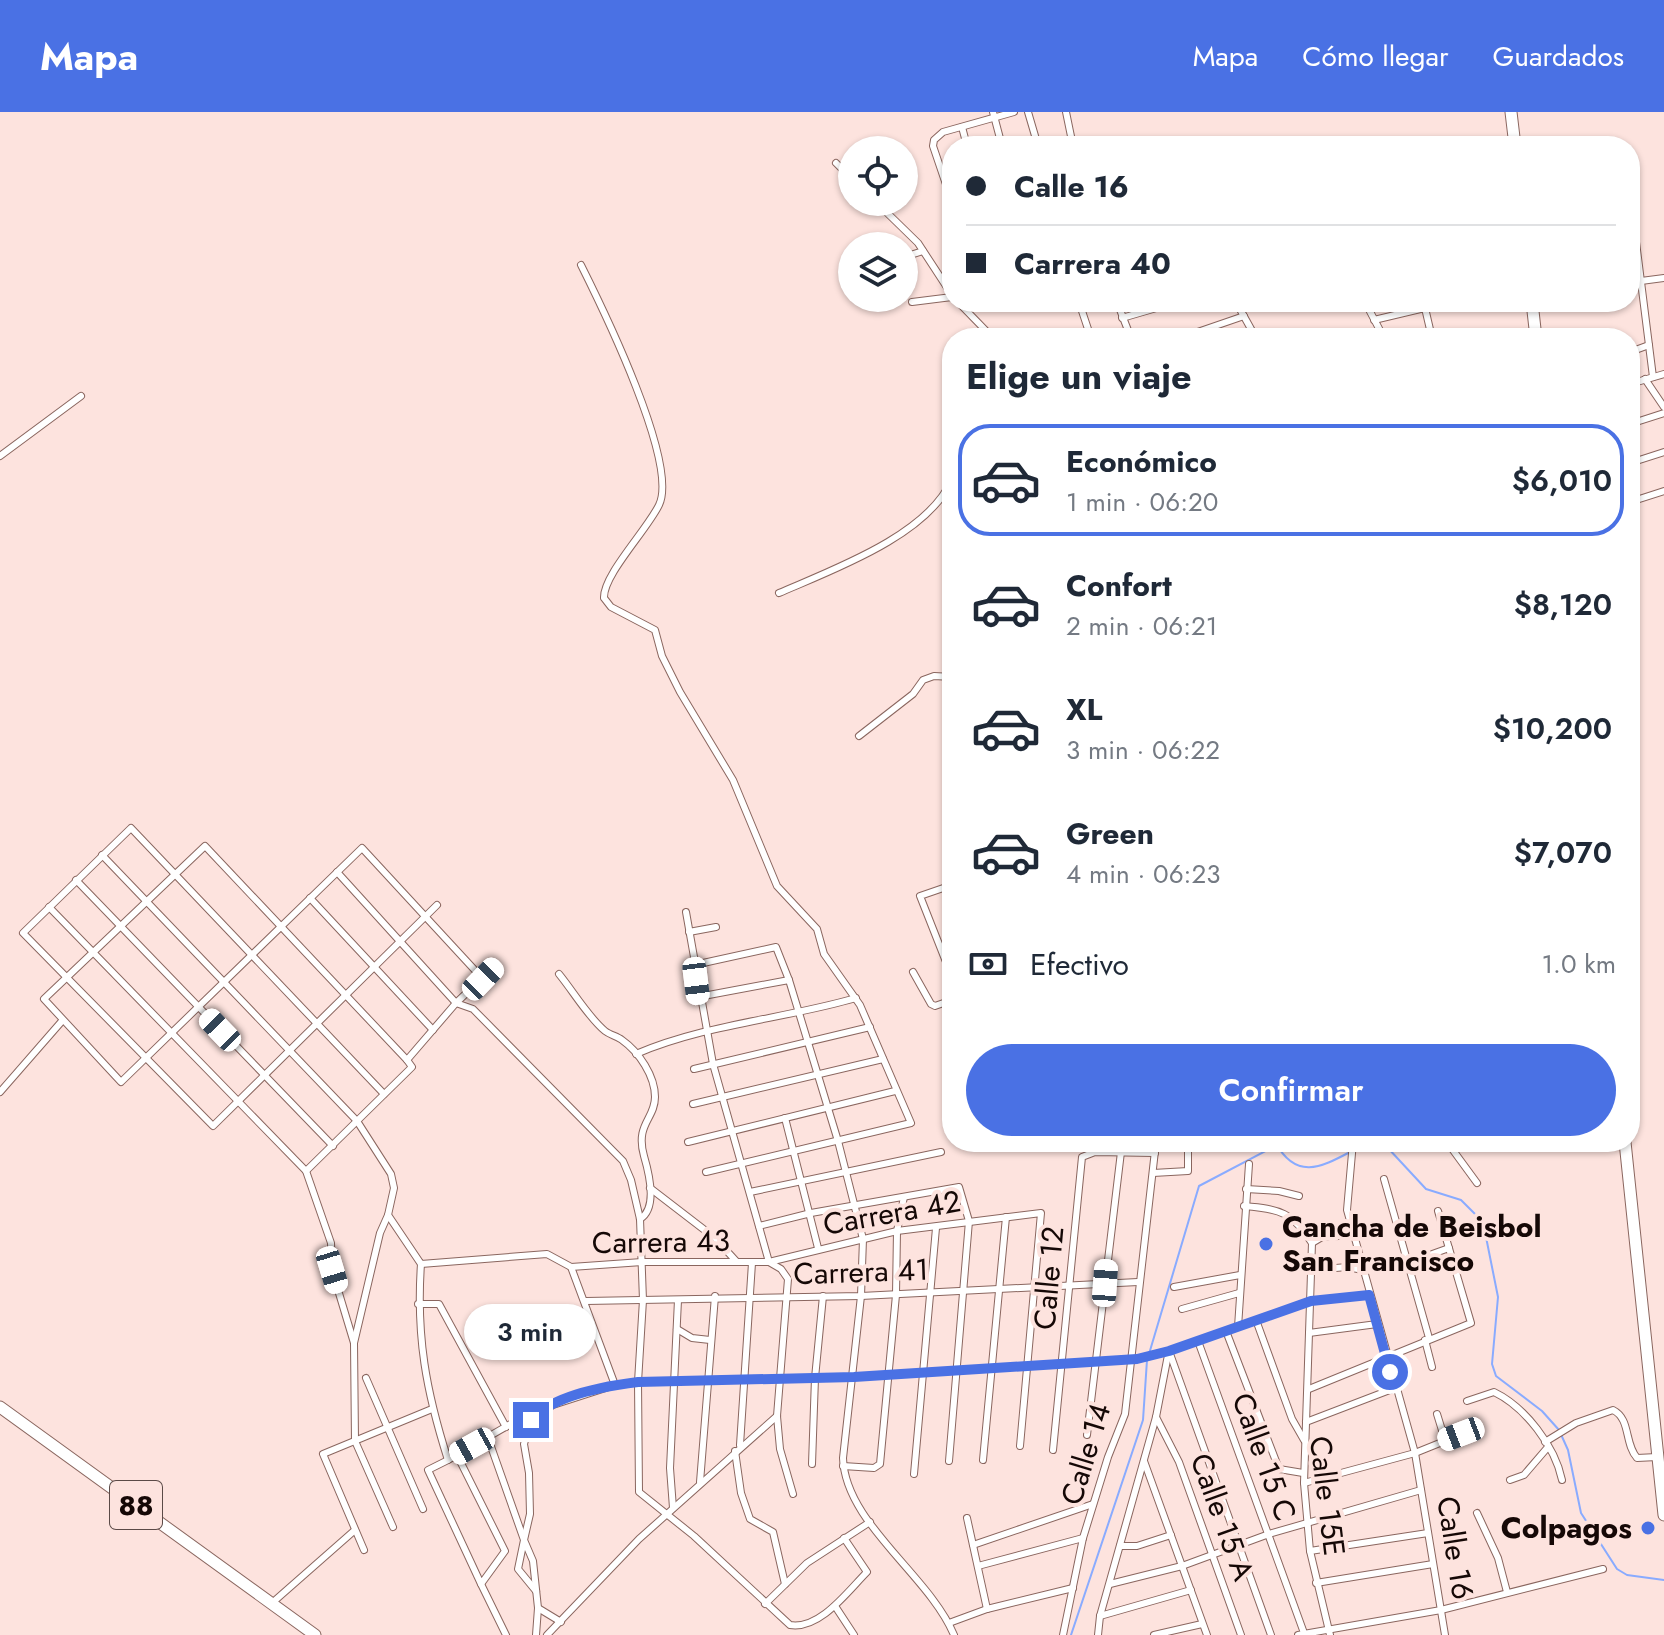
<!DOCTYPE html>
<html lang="es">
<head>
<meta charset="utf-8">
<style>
  body { margin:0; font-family:Jost,sans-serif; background:#f6f6f7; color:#1f2937; height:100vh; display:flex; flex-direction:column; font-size:30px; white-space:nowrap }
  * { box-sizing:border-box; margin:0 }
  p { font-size:26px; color:#747a83 }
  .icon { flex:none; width:44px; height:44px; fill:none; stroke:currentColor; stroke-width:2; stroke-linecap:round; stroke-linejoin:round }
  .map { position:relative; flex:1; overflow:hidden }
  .details { position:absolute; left:942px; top:216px; width:698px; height:824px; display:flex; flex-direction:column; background:#fff; border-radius:32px; box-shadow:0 2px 6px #0004 }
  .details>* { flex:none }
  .hud { position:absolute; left:942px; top:24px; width:698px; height:176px; border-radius:32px; box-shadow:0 2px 6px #0004; display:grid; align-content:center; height:176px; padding:0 24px; background:#fff }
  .buttons { position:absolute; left:838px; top:24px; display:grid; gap:16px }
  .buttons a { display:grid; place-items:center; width:80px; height:80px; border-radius:50%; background:#fff; box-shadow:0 2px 6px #0004; font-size:40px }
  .end { position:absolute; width:36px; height:36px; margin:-18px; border:10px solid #4a71e4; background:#fff; box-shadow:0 0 0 4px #fff }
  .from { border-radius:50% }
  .bubble { position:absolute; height:56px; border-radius:28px; background:#fff; box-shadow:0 2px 6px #0004; font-size:26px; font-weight:600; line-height:56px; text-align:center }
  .car { position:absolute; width:24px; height:48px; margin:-24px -12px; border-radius:10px; box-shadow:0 0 6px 2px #0007; background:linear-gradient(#fff 24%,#345 0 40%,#fff 0 76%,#345 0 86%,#fff 0) }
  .hud b { display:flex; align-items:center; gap:28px; height:76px; font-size:30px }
  .hud b+b { border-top:2px solid #e0e1e3 }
  .hud i { width:20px; height:20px; background:#1f2937 }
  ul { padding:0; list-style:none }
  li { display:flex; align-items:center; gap:24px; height:112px; margin:0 16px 12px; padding:0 8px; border:4px solid transparent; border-radius:32px }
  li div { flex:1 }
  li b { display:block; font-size:30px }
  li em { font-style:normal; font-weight:600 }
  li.active { border-color:#4a71e4 }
  li>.icon { width:72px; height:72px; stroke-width:1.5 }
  h2 { padding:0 24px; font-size:36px; line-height:96px }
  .pay { display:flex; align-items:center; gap:20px; height:88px; padding:0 24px; font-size:30px }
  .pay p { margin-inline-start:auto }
  .cta { display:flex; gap:16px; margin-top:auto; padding:16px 24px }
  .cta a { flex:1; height:92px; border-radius:48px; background:#4a71e4; color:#fff; font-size:32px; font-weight:600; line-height:92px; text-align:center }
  header { display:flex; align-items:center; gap:48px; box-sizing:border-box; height:112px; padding:0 40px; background:#4a71e4; color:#fff }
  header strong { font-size:38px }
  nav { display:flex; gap:44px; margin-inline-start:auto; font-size:28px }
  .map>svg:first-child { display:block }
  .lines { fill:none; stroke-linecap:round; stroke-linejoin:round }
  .stream { stroke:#89abff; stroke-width:2 }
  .minor-casing { stroke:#8a665f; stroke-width:8 }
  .trunk-casing { stroke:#8a665f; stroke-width:13 }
  .minor { stroke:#fff; stroke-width:6 }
  .trunk { stroke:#fff; stroke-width:11 }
  .route { stroke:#4a71e4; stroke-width:10 }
  .poi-dot { fill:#4a71e4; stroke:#fde3de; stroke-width:3 }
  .labels { text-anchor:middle; stroke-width:8; stroke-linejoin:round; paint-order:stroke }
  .shield { fill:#fde3de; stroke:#5b4a47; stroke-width:2 }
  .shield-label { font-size:28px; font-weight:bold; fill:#150806 }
  .street-label { font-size:30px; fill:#150806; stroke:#fde3de }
  .poi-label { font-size:30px; font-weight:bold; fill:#150806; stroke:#fde3de; text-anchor:start }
</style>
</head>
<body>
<header>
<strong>Mapa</strong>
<nav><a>Mapa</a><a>Cómo llegar</a><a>Guardados</a></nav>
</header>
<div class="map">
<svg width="1664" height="1523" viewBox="0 0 1664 1523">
  <rect width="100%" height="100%" fill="#fde3de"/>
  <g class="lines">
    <g class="stream">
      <path d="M1275 1030C1296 1068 1320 1056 1350 1040"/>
      <polyline points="1356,1037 1387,1035 1426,1077 1461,1088 1483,1110 1498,1185 1492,1252 1496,1264 1542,1299 1559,1318 1568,1338 1581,1401 1617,1457 1627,1463 1664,1468"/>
      <polyline points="1149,1242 1199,1074 1275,1034"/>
      <polyline points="1071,1523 1143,1308 1147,1248"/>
    </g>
    <defs>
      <g id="minor">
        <polyline points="993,0 1002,34"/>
        <polyline points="1028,0 1038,34"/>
        <polyline points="1066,0 1073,34"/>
        <polyline points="962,15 967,34"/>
        <polyline points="836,51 852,67"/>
        <polyline points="876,90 918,131 952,183"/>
        <polyline points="952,90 933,34 934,28 943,20 1014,0"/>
        <polyline points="1636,130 1653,265"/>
        <polyline points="904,145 923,139"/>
        <path d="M581 153C603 197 679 352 659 393 647 418 603 463 604 486L611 495 655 518 662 544 680 580 733 668 777 774 817 817 824 842 860 893 911 1011 706 1060"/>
        <polyline points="1641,169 1664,166"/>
        <polyline points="912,190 952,185"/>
        <polyline points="958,190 993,226"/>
        <polyline points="1079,190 1091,226"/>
        <polyline points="1117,190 1131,226"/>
        <polyline points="1236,190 1256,226"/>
        <polyline points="1365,190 1384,226"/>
        <polyline points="1425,196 1432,226"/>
        <polyline points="1122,206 1177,190"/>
        <polyline points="1374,208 1450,190"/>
        <polyline points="1180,226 1244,204"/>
        <polyline points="1630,240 1649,233"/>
        <polyline points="1645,267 1664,295"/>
        <polyline points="1630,272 1664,262"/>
        <polyline points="1630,312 1664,301"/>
        <polyline points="0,344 81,284"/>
        <polyline points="1630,351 1664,340"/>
        <polyline points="1630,390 1664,379"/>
        <path d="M779 481C832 458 929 423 952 367"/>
        <polyline points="859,624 913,582 923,568 934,564 952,565"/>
        <polyline points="102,743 357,1009 391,1062 394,1076 388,1103 421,1152 547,1142 571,1155 615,1273"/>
        <path d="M337 760 456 891 473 897 623 1049 631 1068 640 1107 643 1188 638 1270 639 1380 694 1424 790 1513C820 1518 848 1479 867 1460L844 1426"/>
        <polyline points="76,768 333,1034"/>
        <polyline points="952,773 920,784 952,865"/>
        <polyline points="310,786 433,918"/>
        <polyline points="49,795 306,1059 331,1131 332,1158 354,1231 355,1329 393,1415"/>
        <polyline points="686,800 713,952 769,1150 781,1157 788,1167 777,1304 780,1337 793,1382"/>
        <polyline points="689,820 716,815"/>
        <path d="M694 853 776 835 789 868 838 1029 863 1127 861 1184 843 1346C845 1411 929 1463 954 1523"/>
        <polyline points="913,860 931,892 935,894 952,888"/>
        <path d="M559 862C573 879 588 905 605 919 610 923 617 924 622 928 639 940 655 964 655 985 655 1007 635 1012 644 1044 649 1061 658 1096 640 1107"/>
        <polyline points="698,885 789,868"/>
        <path d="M636 942C706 912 784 907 856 886"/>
        <path d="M407 948 205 734 44 887 121 970C201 892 281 814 362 736L483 867"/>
        <polyline points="694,957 870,915"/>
        <polyline points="0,980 62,909"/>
        <polyline points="384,982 131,716 23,821 213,1014 437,793"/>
        <polyline points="693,992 883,947"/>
        <polyline points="785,1006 818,1136"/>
        <polyline points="688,1030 895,979"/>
        <polyline points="1353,1030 1347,1098 1415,1341 1445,1523"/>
        <polyline points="1447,1030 1477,1071"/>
        <polyline points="306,1059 412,955 407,948 456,891 496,853"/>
        <polyline points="1153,1061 1188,1059 1188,1030"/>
        <polyline points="1384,1067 1429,1226"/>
        <polyline points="650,1076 715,1126 736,1149"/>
        <polyline points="1246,1077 1279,1079 1299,1084"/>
        <polyline points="750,1080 941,1040"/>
        <path d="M1244 1094C1280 1097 1292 1100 1312 1131L1304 1371 1310 1439 1330 1523"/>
        <polyline points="759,1114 811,1101 959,1075 969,1109 949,1349"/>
        <polyline points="1312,1131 1322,1125 1355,1123"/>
        <polyline points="1410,1150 1449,1136"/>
        <path d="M421 1152C416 1224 426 1279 448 1348L514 1310 531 1308"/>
        <polyline points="571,1155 642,1150 769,1150 897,1119 1041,1101 1020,1334"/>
        <polyline points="1313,1158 1347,1155 1363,1158"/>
        <polyline points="1174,1175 1240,1163"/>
        <polyline points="586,1189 861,1184 1138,1170"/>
        <polyline points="418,1192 439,1192 506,1315"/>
        <polyline points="1182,1197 1239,1181"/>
        <polyline points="1256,1208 1292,1307 1304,1328"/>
        <polyline points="1238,1215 1249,1052"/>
        <polyline points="677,1217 692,1226 710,1228"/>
        <polyline points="1226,1219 1279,1357 1303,1361"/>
        <polyline points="1309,1221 1377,1212"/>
        <polyline points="1425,1228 1432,1255"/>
        <polyline points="1198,1229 1304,1521"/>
        <polyline points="354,1231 380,1121 388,1103"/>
        <polyline points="1169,1239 1271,1523"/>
        <polyline points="366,1266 423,1397"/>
        <polyline points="1309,1277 1471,1211 1438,1099"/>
        <path d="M1467 1289 1494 1280C1525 1295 1555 1334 1562 1368"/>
        <polyline points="1437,1302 1445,1328"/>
        <polyline points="1156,1305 1179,1350 1241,1523"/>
        <polyline points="1306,1310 1395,1276"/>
        <polyline points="1087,1323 1121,1040"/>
        <polyline points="488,1326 524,1428 518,1457 536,1479"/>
        <path d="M1545 1330 1576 1311 1613 1298C1631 1307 1624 1331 1637 1346L1657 1345"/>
        <polyline points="740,1333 752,1151"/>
        <polyline points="1053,1338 1082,1045 1095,1040 1155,1041"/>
        <polyline points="735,1339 741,1381 750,1407 773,1420 785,1472"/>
        <polyline points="448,1348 428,1358 481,1472 505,1439 457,1343"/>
        <polyline points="983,1348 1006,1105"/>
        <polyline points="1144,1349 1207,1523"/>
        <polyline points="812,1352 815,1266 823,1184"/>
        <polyline points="843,1354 874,1356 880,1352 896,1183 897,1119 904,1085"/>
        <polyline points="914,1362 936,1116"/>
        <polyline points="1510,1368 1524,1363 1548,1335"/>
        <polyline points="700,1370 715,1184"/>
        <polyline points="1304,1371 1415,1341 1477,1316"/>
        <polyline points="673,1396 670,1356 678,1188"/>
        <polyline points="1477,1401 1498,1446 1507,1480"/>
        <polyline points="967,1406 987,1497"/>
        <polyline points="973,1433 1093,1392"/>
        <polyline points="1120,1434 1137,1434 1171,1423"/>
        <polyline points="364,1438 323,1342 432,1297"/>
        <polyline points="1310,1439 1428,1421"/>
        <polyline points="978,1454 1083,1426"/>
        <polyline points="1316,1471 1433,1452"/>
        <polyline points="481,1472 506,1523"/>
        <polyline points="1110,1472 1182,1454 1269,1422 1421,1378"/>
        <polyline points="272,1491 355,1418"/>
        <polyline points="765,1492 807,1451 870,1410"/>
        <polyline points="835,1494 854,1523"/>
        <polyline points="1100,1504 1191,1478"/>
        <polyline points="561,1510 538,1496 533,1449 524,1428 530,1402 529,1361 524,1332 531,1308 553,1293 615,1273 638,1270 854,1265 1137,1247 1169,1239 1311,1189 1369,1183"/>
        <polyline points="949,1511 987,1497 1073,1476"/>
        <polyline points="536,1523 538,1496"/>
        <polyline points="547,1523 639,1427 777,1304"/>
        <polyline points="1063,1523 1083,1426 1108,1345 1125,1302 1156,1030"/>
        <polyline points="1098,1523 1100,1504 1156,1305 1168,1243"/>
        <polyline points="1154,1523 1202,1512"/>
        <polyline points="1298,1523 1441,1498 1603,1457"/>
      </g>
      <g id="trunk">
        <polyline points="1511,0 1515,34"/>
        <polyline points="1532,190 1536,226"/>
        <polyline points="1625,1030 1664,1403"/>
        <polyline points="0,1295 315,1523"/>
      </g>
    </defs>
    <use href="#minor" class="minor-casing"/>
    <use href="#trunk" class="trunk-casing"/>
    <use href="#minor" class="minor"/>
    <use href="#trunk" class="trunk"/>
  </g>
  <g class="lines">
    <path class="route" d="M531 1308C553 1283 606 1274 638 1270L854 1265 1137 1247 1169 1239 1311 1189 1369 1183 1390 1260"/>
  </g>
  <g class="poi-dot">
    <circle cx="1266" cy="1132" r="8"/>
    <circle cx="1648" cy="1416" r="8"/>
  </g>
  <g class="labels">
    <rect class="shield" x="110" y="1369" width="52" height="48" rx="6"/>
    <g class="shield-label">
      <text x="136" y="1403">88</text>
    </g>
    <g class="street-label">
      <text transform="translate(892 1101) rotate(-10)" y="10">Carrera 42</text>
      <text transform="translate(661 1130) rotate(-1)" y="10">Carrera 43</text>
      <text transform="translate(861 1160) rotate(-2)" y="10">Carrera 41</text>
      <text transform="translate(1049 1166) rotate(-85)" y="10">Calle 12</text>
      <text transform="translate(1086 1342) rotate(-73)" y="10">Calle 14</text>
      <text transform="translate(1264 1345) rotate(70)" y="10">Calle 15 C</text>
      <text transform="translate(1327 1384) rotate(83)" y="10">Calle 15E</text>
      <text transform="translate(1222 1405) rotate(70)" y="10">Calle 15 A</text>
      <text transform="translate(1455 1436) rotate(81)" y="10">Calle 16</text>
    </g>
    <g class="poi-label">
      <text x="1282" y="1125">Cancha de Beisbol<tspan x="1282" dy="34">San Francisco</tspan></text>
      <text x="1632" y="1426" text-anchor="end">Colpagos</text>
    </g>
  </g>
</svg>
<div class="buttons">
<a><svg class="icon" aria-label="locate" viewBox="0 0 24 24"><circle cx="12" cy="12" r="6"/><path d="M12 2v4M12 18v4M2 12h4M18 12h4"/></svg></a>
<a><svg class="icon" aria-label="layers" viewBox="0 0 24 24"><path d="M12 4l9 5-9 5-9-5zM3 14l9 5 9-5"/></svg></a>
</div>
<i class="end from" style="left:1390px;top:1260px"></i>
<i class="end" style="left:531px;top:1308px"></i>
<div class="bubble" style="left:464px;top:1192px;width:132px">3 min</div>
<i class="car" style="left:483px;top:867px;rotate:44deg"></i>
<i class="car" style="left:696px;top:869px;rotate:173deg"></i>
<i class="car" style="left:220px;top:918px;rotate:316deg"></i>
<i class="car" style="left:332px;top:1158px;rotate:163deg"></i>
<i class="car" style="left:1105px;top:1171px;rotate:4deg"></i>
<i class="car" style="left:1461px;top:1322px;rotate:249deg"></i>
<i class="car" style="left:472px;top:1334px;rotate:241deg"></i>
<div class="hud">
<b><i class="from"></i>Calle 16</b>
<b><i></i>Carrera 40</b>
</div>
<section class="details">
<h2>Elige un viaje</h2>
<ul>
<li class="active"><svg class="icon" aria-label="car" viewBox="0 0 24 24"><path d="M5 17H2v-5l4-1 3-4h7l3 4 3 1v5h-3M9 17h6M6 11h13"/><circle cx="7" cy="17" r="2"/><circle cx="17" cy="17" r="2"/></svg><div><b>Económico</b><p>1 min · 06:20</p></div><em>$6,010</em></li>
<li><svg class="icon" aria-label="car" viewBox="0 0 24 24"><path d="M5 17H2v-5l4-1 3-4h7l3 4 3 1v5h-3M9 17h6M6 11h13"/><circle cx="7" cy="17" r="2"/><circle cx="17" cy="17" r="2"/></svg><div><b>Confort</b><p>2 min · 06:21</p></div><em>$8,120</em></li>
<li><svg class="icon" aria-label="car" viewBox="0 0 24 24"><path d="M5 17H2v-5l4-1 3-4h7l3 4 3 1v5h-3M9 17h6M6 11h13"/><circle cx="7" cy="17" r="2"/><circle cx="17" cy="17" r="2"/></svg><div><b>XL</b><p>3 min · 06:22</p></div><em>$10,200</em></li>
<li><svg class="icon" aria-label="car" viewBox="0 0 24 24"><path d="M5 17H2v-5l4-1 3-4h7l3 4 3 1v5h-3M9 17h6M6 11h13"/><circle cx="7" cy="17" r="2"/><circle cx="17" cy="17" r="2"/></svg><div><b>Green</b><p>4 min · 06:23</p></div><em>$7,070</em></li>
</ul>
<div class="pay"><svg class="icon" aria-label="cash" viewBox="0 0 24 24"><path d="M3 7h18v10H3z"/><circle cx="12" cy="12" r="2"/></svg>Efectivo<p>1.0 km</p></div>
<div class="cta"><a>Confirmar</a></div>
</section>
</div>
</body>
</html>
